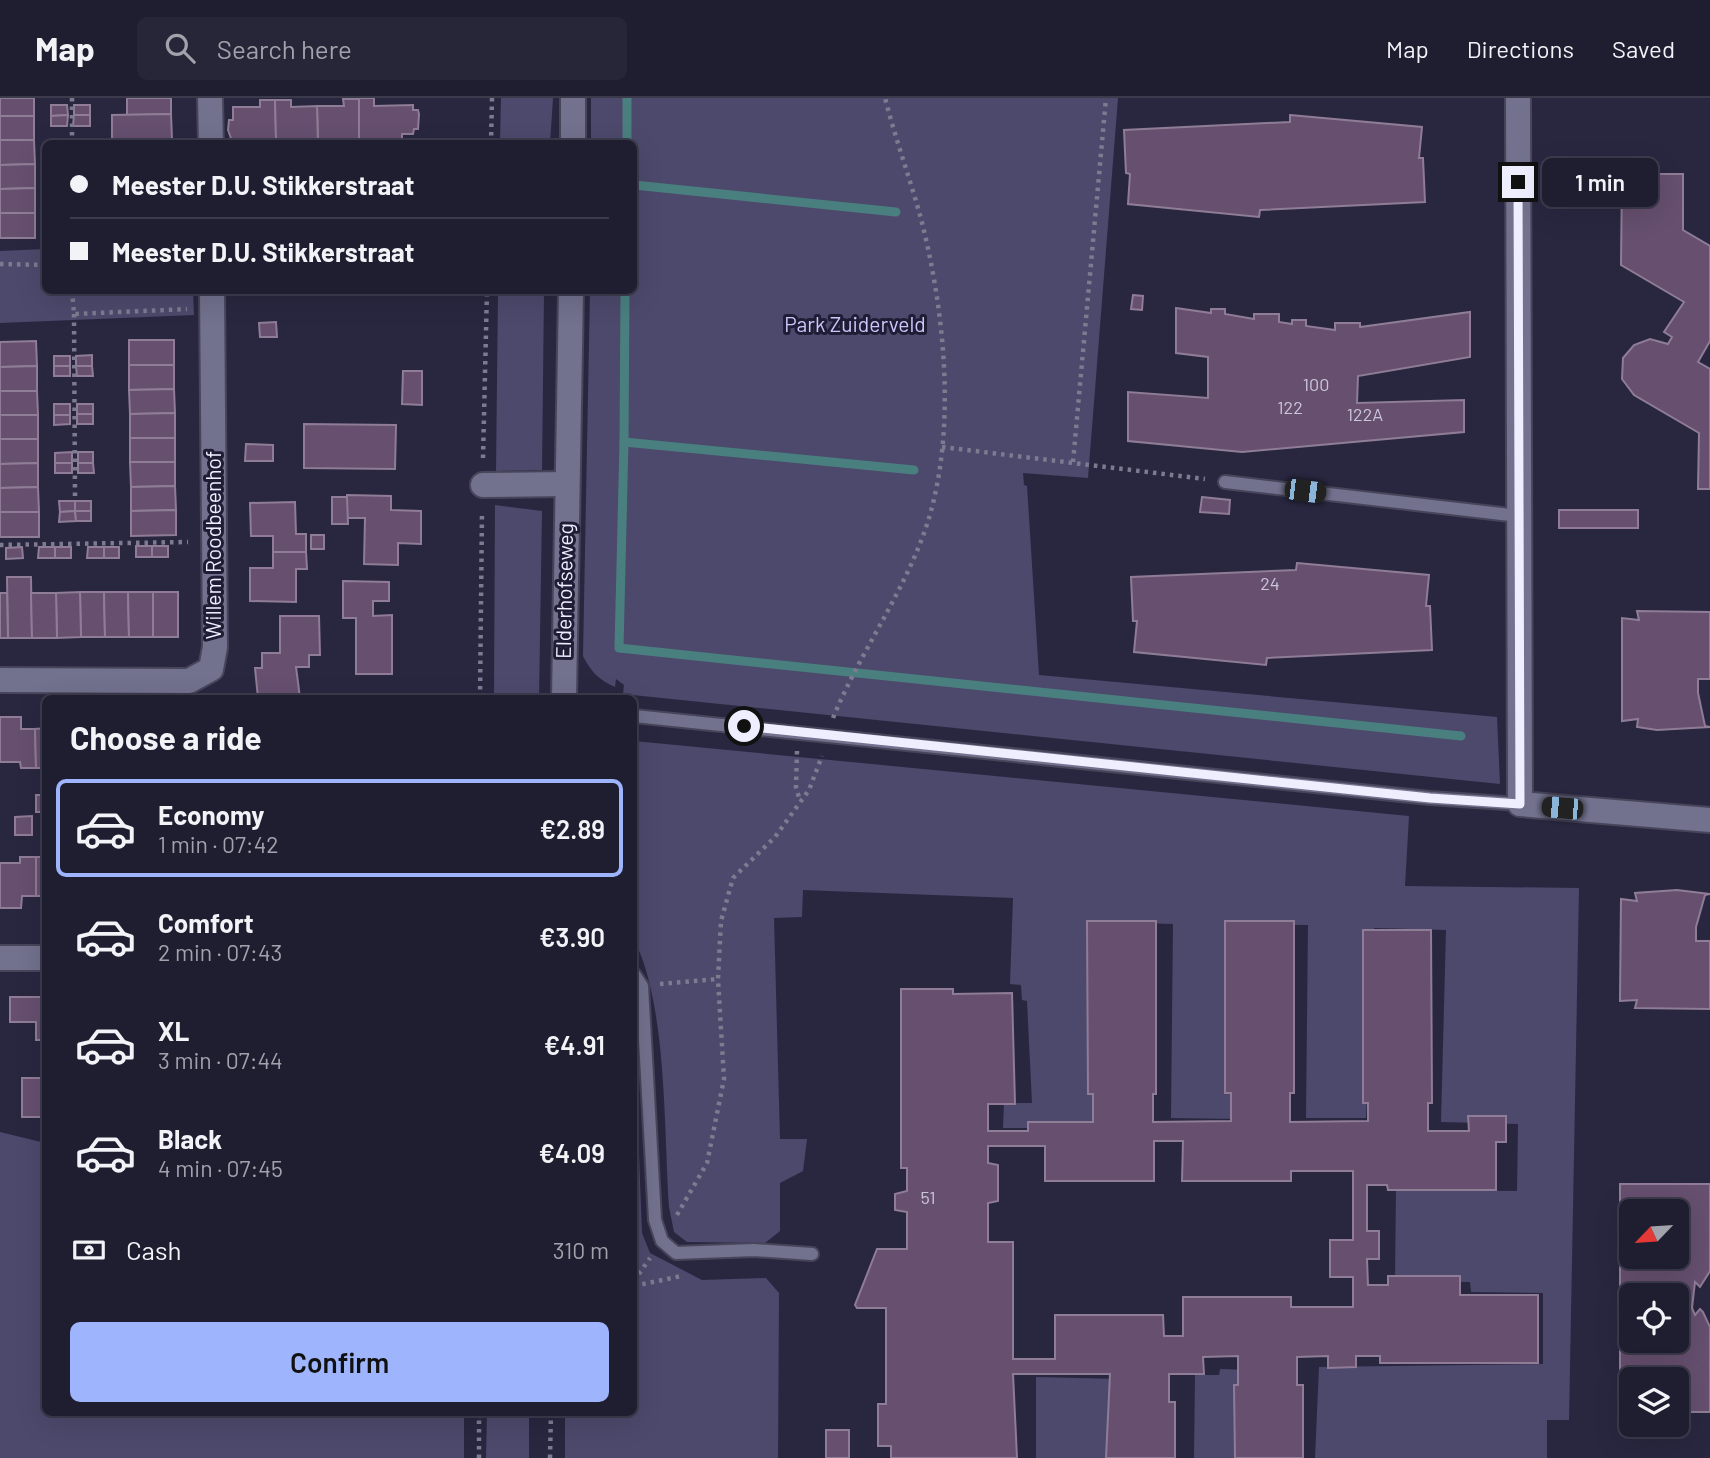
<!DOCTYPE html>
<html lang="en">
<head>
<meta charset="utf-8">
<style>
  body { margin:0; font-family:Barlow,sans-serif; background:#272638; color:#f1f3f6; height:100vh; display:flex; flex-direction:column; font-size:26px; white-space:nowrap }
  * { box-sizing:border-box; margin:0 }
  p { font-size:23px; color:#a1a2ab }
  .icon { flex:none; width:38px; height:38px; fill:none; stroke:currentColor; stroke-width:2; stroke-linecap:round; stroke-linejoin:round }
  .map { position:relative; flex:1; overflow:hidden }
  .panel { position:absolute; left:42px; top:597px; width:595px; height:721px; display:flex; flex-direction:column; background:#1f1d30; border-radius:10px; box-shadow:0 7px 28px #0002,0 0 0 2px #3c3b4c }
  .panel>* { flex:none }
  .banner { position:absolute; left:42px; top:42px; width:595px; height:154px; border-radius:10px; box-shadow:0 7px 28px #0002,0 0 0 2px #3c3b4c; display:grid; align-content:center; height:154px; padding:0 28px; background:#1f1d30 }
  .needle { width:46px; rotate:245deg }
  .tools { position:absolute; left:1619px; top:1101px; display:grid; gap:14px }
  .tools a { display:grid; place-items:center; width:70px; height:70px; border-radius:10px; background:#1f1d30; box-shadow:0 7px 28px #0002,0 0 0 2px #3c3b4c; font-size:35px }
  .end { position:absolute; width:32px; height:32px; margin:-16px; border:9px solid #eef; background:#111; box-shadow:0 0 0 4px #111 }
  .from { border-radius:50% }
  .bubble { position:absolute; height:49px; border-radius:10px; background:#1f1d30; box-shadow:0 7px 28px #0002,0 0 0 2px #3c3b4c; font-size:23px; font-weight:600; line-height:49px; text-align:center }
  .car { position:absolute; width:21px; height:42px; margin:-21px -10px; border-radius:9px; box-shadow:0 0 5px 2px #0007; background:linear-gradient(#222 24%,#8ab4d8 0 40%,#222 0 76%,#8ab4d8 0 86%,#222 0) }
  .banner b { display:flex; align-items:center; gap:24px; height:66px; font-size:26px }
  .banner b+b { border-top:2px solid #3c3b4c }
  .banner i { width:18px; height:18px; background:#f1f3f6 }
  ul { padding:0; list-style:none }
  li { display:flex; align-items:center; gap:21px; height:98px; margin:0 14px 10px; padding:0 14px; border:4px solid transparent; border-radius:10px }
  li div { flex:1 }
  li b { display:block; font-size:26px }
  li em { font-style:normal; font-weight:600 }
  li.current { border-color:#9eb4fd }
  li>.icon { width:63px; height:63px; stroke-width:1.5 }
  h2 { padding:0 28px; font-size:32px; line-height:84px }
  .pay { display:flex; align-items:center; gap:18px; height:77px; padding:0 28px; font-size:26px }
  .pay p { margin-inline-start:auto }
  .primary-button { display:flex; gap:14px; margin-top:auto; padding:14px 28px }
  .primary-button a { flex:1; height:80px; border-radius:10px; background:#9eb4fd; color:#111; font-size:28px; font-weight:600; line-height:80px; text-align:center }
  header { display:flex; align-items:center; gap:42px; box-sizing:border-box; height:98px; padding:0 35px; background:#1f1d30; border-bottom:2px solid #3c3b4c }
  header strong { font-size:33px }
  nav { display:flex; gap:38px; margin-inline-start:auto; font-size:24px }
  .search { width:490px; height:63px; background:#272638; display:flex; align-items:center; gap:18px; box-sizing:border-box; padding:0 24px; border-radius:10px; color:#a1a2ab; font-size:26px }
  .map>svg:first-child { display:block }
  .green { fill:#4c496c }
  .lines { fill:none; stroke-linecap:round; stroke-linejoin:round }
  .stream { stroke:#4a7f7f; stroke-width:9 }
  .building { fill:#664f6f; stroke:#8f7c96; stroke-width:2; fill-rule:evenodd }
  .service-casing { stroke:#47455a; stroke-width:16 }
  .minor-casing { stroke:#47455a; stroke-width:28 }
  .path { stroke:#7c7b90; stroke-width:4.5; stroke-dasharray:3.5 5; stroke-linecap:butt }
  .service { stroke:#72718e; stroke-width:12 }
  .minor { stroke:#72718e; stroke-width:24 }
  .route { stroke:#eef; stroke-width:9 }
  .labels { text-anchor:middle; stroke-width:6; stroke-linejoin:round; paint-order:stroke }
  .number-label { font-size:18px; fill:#ccc6db }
  .park-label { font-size:21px; fill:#c9c7f9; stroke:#1f1d35 }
  .street-label { font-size:21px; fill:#eef; stroke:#1f1d35 }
</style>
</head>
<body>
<header>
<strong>Map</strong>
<div class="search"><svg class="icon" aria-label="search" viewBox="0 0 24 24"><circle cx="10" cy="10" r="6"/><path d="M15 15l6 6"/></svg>Search here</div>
<nav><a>Map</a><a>Directions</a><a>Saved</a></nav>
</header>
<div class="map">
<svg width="1710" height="1360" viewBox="0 0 1710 1360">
  <rect width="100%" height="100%" fill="#292740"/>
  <g class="green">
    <polygon points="501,0 553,0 550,45 500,45"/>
    <path d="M591 0H1118L1088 380 1023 375 1024 387 1027 388 1039 577 1497 619 1500 686 623 596 624 587 616 581 615 589C599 582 591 574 583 558L590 193 634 192V46L591 45Z"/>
    <polygon points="45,151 46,192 193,193 194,217 0,225 0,153"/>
    <polygon points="498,193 544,193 542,372 496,373"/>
    <polygon points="495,407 542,413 539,600 494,597"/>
    <path d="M634 643 1409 718 1405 788 1579 790 1569 1322H1547V1360H1315L1319 1269 1543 1266V1195L1471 1194 1470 1184 1395 1183 1396 1092 1517 1093 1518 1026 1441 1024 1446 832 1374 830 1366 1020H1306L1308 827 1239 826 1237 1021 1171 1020 1173 826 1106 824 1099 1023H1031L1030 1030H1003L1004 1005H1032L1027 903 1022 902 1021 887 1010 886 1013 800 803 792 802 819 774 820 780 1041H807L803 1073 780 1085V1133L765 1145 687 1144 674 1134 669 1109C664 1033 667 918 638 850H634Z"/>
    <polygon points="634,926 642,1135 650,1155 702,1182 766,1180 779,1195 778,1360 565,1360 565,1314 634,1314"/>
    <polygon points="0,1034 45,1045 46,1314 464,1314 464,1360 0,1360"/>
    <polygon points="1220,1271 1250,1272 1249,1360 1194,1360 1195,1277 1219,1277"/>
    <polygon points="1036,1279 1120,1281 1119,1360 1036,1360"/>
    <polygon points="487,1314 529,1314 529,1360 486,1360"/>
  </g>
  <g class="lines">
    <g class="stream">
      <polyline points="627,46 627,0"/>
      <polyline points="634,87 896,114"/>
      <polyline points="625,192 624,344 914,372"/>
      <polyline points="624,344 619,550 1461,638"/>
    </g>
  </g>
  <g class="building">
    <rect x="0" y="0" width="34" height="18"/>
    <polygon points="127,0 171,0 171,16 127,17"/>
    <polygon points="359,0 374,0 374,8 413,7 413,12 418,12 419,16 418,31 414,31 413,36 402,36 402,46 373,46 373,41 359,41"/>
    <polygon points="343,1 359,1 359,41 346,41 346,46 318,46 317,8 344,8"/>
    <polygon points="260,2 275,2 276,41 262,42 262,46 233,46 228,32 229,22 233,22 233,9 260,9"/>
    <polygon points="275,2 291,2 291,9 317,8 318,46 290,46 290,41 276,41"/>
    <polygon points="51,7 67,7 68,17 51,18"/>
    <rect x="74" y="7" width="16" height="10"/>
    <polygon points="171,16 172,41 112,41 112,17"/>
    <polygon points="68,17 67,28 51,28 51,18"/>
    <polygon points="74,17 90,17 90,28 73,28"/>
    <polygon points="1290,17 1422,29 1419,60 1423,60 1425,104 1260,112 1259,119 1128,106 1130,76 1126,75 1124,32 1290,24"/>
    <rect x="0" y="18" width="34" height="24"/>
    <rect x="127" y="41" width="45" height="5"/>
    <polygon points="0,42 34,42 35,66 0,67"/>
    <polygon points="35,66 35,90 0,91 0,67"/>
    <polygon points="1645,69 1659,69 1659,76 1683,76 1683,132 1710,148 1710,243 1698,264 1710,271 1710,391 1698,391 1699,335 1634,297 1622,281 1623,260 1634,247 1650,241 1668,246 1672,239 1664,234 1684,204 1621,167 1622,76 1645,76"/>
    <polygon points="35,90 35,115 0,115 0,91"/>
    <rect x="0" y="115" width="35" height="25"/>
    <polygon points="1133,197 1143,198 1142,212 1131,211"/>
    <polygon points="1176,210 1211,215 1211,211 1225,211 1225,216 1254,221 1254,216 1279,216 1279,224 1292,226 1292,222 1306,222 1306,228 1335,232 1335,225 1360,225 1360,229 1470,214 1470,259 1358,278 1357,305 1464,302 1464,334 1242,354 1128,343 1128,294 1208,300 1208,259 1176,255"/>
    <polygon points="276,224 277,239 260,239 259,225"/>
    <rect x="129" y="242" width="45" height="25"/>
    <polygon points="36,243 37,268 0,269 0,244"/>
    <polygon points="92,257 92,268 76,268 76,258"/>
    <rect x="54" y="258" width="16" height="10"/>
    <polygon points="129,267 174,267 174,291 129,292"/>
    <polygon points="37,268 37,293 0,293 0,269"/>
    <rect x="54" y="268" width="16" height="10"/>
    <polygon points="76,268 92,268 93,278 77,278"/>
    <polygon points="403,273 422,273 422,307 402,306"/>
    <polygon points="174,291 175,315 130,316 129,292"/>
    <polygon points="0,293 37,293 38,317 0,317"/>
    <rect x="54" y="306" width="16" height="11"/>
    <rect x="77" y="306" width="16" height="10"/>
    <polygon points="175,315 175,340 130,340 130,316"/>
    <rect x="77" y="316" width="16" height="10"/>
    <rect x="0" y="317" width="38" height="24"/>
    <polygon points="54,317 70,317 70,326 54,327"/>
    <polygon points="304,326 396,327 395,371 304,370"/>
    <rect x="130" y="340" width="45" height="24"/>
    <polygon points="0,341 38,341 38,365 0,366"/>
    <polygon points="246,346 273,347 273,363 245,363"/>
    <polygon points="72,354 72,365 55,365 55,355"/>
    <rect x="78" y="354" width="15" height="11"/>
    <polygon points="130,364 175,364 175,388 131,389"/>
    <polygon points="38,365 38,389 0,390 0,366"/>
    <rect x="55" y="365" width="17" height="10"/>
    <polygon points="78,365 93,365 94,375 78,375"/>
    <polygon points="175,388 176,412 131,413 131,389"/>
    <polygon points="38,389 39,414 0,414 0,390"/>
    <polygon points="347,397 391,398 391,412 421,413 421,446 398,445 398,467 364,466 365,420 347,420"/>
    <polygon points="332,399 347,399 348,426 332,426"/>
    <polygon points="1202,399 1230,402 1229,416 1200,414"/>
    <polygon points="59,403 75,403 75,413 60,414"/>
    <rect x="75" y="403" width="16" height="10"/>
    <polygon points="295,404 296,436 306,436 306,454 273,454 273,438 251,438 250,405"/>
    <polygon points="176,412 176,437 131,438 131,413"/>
    <rect x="1559" y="412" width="79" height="18"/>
    <polygon points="75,413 76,423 59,424 60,414"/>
    <polygon points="75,413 91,413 91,423 76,423"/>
    <rect x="0" y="414" width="39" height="25"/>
    <rect x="311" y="437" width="13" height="14"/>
    <rect x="136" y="448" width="16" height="11"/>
    <rect x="152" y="448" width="16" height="11"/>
    <polygon points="22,449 23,460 6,461 6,450"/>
    <polygon points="39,449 55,449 55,460 38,460"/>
    <rect x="55" y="449" width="16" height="11"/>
    <polygon points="88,449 104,449 104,460 87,460"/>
    <rect x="104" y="449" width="15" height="11"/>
    <polygon points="273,454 306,454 307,471 296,471 296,504 250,503 250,470 273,470"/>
    <polygon points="1297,465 1429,477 1426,508 1430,508 1432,552 1267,560 1266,567 1134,554 1137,523 1133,523 1131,479 1296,472"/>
    <polygon points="7,479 31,479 32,540 8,540"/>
    <polygon points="343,483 389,484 389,503 373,503 373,518 392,517 392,576 356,576 356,520 343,520"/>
    <polygon points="80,494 104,494 105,539 81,539"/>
    <polygon points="80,494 81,539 57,540 56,495"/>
    <polygon points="104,494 128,494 129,539 105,539"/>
    <polygon points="128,494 153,494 153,539 129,539"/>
    <rect x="153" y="494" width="25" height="45"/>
    <polygon points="0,495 7,495 8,540 0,540"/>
    <polygon points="31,495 56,495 57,540 32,540"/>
    <polygon points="1637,513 1710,514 1710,581 1698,581 1698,595 1705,628 1710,629 1657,632 1637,629 1638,621 1622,623 1622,520 1639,522"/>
    <polygon points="280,518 319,518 320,557 309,557 309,569 296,569 300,600 258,600 255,570 262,570 262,555 280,555"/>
    <polygon points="0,619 21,619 21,631 35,631 36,670 21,670 20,664 0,664"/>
    <polygon points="46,630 46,670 36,670 35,631"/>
    <rect x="36" y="697" width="10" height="17"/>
    <polygon points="32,718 32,737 15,737 15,719"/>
    <polygon points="20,759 36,759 36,798 22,798 21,810 0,810 0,765 20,765"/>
    <rect x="36" y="759" width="10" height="39"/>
    <polygon points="1677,792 1710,796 1705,797 1696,829 1696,843 1710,843 1710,911 1635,910 1637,902 1620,903 1621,801 1637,803 1635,795"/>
    <path d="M1087 823H1156V996H1153V1024L1231 1023V995H1225V823H1294V995H1290V1024L1368 1023V1005H1363V832H1431L1432 1005H1428V1033H1469L1468 1018H1506V1044H1496V1092H1388L1387 1087H1367V1133H1379V1161H1367L1368 1187H1388V1178H1460V1197H1538V1265H1380V1258H1356V1269L1328 1270V1258L1297 1259V1287H1303V1360H1235L1234 1287H1238V1258L1203 1259 1204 1276H1169V1304H1175V1360H1106L1110 1276H1013L1017 1360H891V1348H878V1306H886V1210H857L855 1207 877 1151H907V1114L895 1112V1096L907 1093V1070H901V891H953V896L1012 895 1015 1006H988V1033H1028V1024H1093V996H1088ZM1154 1043H1183L1182 1083H1291V1073H1353V1142H1330V1179H1353V1209H1291V1199H1183V1238H1164L1163 1217H1055V1261H1013V1144H988V1105L998 1103V1067L988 1065V1048H1045V1083H1154Z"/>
    <polygon points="10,899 45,899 45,942 36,942 36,924 10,924"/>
    <rect x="22" y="980" width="22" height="39"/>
    <path d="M1620 1086H1710V1173L1700 1189 1695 1184 1692 1210 1695 1217 1700 1211 1703 1214 1710 1229V1314H1676V1281H1631V1314H1620ZM1631 1113H1676V1158H1631ZM1631 1197H1676V1242H1631Z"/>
    <rect x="826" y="1332" width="23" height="28"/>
  </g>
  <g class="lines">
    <defs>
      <g id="service">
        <polyline points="1225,384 1519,418"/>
        <polyline points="634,618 1430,700 1520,706"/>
        <polyline points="634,876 642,888 655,1122 662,1143 676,1155 754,1152 812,1156"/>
      </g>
      <g id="minor">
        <polyline points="210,0 211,46"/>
        <polyline points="1518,0 1520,706 1710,722"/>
        <polyline points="573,46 573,0"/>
        <polyline points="483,387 567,386"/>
        <polyline points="0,582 189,583 211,571 215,549 212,192"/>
        <polyline points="564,600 571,192"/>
        <polyline points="0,860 46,860"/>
      </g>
    </defs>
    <use href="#service" class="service-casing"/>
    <use href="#minor" class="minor-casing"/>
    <g class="path">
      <polyline points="72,0 72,46"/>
      <polyline points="491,46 492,0"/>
      <polyline points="0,166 46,167"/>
      <polyline points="72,192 74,216 187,211"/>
      <polyline points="74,216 75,399"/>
      <polyline points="942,349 1205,381"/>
      <polyline points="483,360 487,192"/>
      <polyline points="1073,364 1106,0"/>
      <polyline points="0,447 188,444"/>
      <polyline points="480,600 482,414"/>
      <path d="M833 620C858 559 897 505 921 443 959 347 946 216 920 117 909 78 895 39 885 0"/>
      <polyline points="797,653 796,689 800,703"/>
      <polyline points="660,886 718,881"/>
      <polyline points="677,1117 707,1065 724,981 718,881 721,823 733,780 775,739 809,692 822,658"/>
      <polyline points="634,1183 650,1160"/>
      <polyline points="634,1188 681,1178"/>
      <polyline points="479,1314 479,1360"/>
      <polyline points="479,1318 525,1314"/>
      <polyline points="550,1360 551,1314"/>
    </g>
    <use href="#service" class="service"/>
    <use href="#minor" class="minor"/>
  </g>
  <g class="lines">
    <polyline class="route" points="744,628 1430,700 1520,706 1518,84"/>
  </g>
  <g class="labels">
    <g class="number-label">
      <text x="1316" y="293">100</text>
      <text x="1290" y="316">122</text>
      <text x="1365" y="323">122A</text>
      <text x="1270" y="492">24</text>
      <text x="928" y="1106">51</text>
    </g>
    <g class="park-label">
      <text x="855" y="234">Park Zuiderveld</text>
    </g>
    <g class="street-label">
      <text transform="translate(214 447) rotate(-90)" y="7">Willem Roodbeenhof</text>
      <text transform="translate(565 493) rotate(-89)" y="7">Elderhofseweg</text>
    </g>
  </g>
</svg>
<div class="tools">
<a><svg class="needle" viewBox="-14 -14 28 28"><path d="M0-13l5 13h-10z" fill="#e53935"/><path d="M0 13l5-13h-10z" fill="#a1a2ab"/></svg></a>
<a><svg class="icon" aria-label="locate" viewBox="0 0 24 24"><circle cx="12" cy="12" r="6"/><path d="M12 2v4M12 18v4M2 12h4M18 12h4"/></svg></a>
<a><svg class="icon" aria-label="layers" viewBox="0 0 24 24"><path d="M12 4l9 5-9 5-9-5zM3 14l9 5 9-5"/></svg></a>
</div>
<i class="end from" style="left:744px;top:628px"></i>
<i class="end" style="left:1518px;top:84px"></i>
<div class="bubble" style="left:1542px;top:60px;width:116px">1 min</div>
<i class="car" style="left:1305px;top:393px;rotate:97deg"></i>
<i class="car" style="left:1562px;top:710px;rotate:275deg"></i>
<div class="banner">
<b><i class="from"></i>Meester D.U. Stikkerstraat</b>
<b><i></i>Meester D.U. Stikkerstraat</b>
</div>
<section class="panel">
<h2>Choose a ride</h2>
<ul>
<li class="current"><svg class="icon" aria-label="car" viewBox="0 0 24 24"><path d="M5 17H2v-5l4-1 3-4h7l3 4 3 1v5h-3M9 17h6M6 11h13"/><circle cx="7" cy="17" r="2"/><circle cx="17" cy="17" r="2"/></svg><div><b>Economy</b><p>1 min · 07:42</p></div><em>€2.89</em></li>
<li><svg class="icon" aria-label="car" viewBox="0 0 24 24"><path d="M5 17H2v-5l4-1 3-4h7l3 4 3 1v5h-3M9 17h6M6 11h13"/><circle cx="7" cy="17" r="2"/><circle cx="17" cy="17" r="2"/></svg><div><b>Comfort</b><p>2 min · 07:43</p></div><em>€3.90</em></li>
<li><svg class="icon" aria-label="car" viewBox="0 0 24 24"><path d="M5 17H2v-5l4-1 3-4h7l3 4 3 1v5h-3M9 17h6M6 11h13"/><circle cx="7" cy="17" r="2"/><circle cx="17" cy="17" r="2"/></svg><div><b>XL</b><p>3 min · 07:44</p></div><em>€4.91</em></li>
<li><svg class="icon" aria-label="car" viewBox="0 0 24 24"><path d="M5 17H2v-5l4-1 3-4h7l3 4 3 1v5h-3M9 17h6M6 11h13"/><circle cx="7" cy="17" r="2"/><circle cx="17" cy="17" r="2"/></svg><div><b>Black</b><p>4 min · 07:45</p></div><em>€4.09</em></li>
</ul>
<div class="pay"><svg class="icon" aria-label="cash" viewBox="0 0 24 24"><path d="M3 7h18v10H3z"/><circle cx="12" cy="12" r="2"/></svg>Cash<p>310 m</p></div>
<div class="primary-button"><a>Confirm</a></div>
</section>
</div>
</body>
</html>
